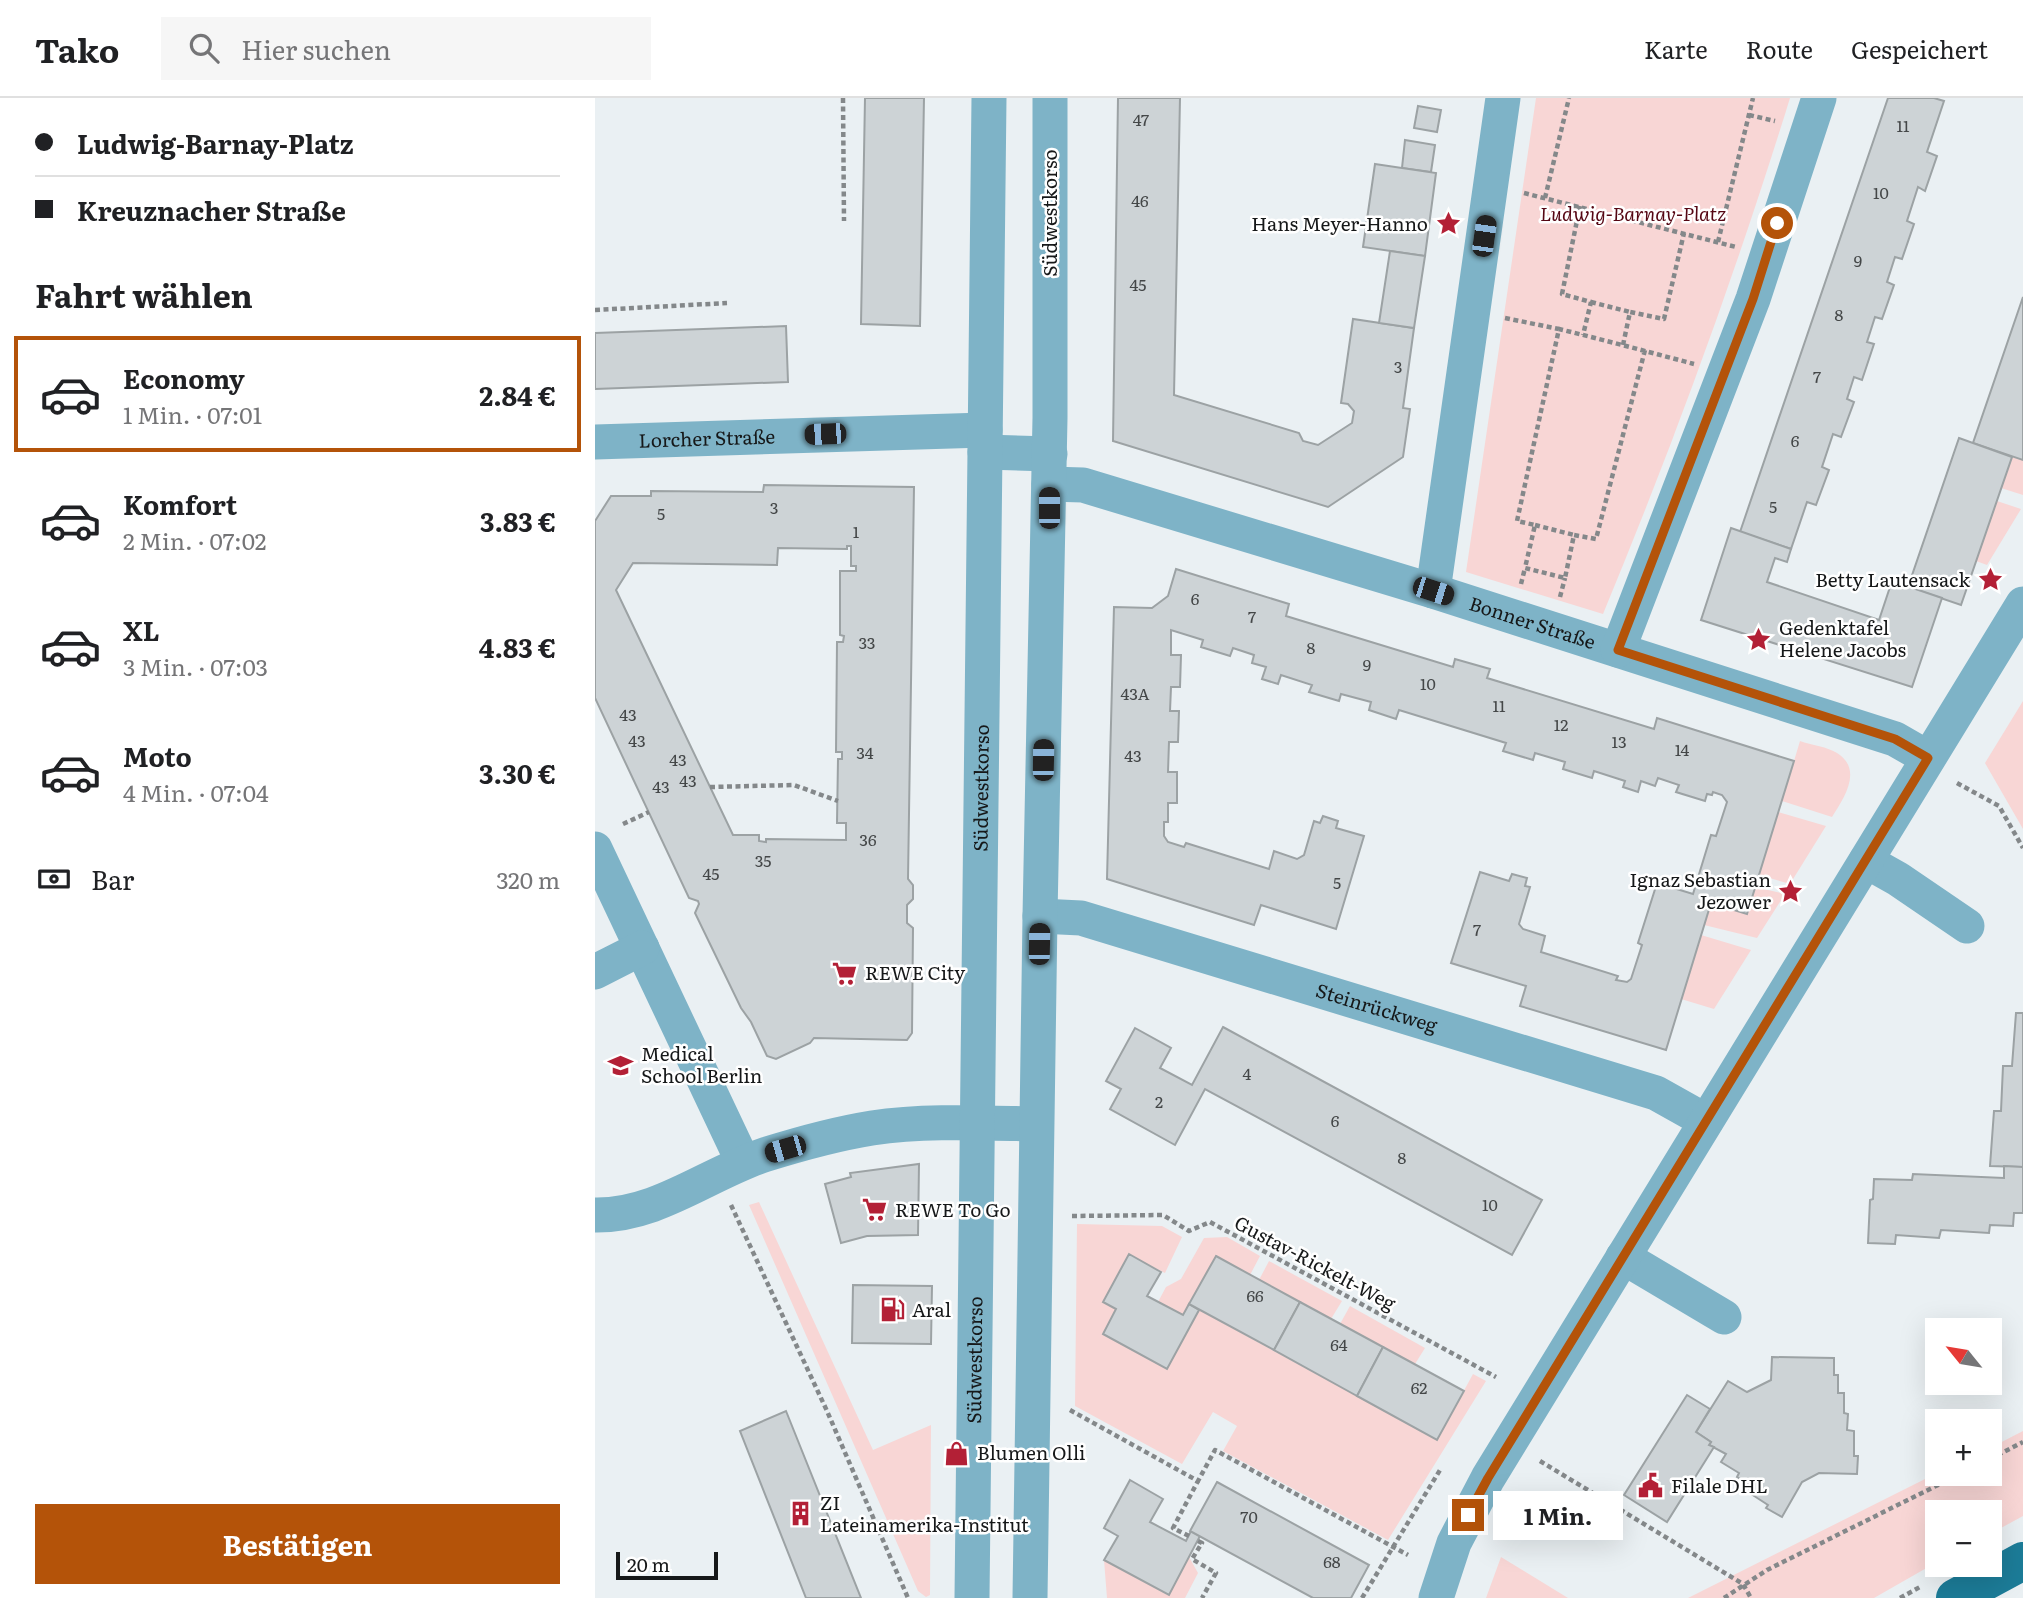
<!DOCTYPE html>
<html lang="de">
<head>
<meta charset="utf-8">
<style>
  body { margin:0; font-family:Literata,serif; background:#f6f6f6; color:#202124; height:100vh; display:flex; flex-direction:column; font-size:26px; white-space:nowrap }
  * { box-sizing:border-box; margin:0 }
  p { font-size:23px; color:#757577 }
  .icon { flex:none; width:38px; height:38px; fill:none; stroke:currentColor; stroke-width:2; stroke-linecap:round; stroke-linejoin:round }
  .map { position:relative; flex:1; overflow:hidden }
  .panel { display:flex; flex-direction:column; background:#fff; width:595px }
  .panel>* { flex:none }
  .hud { display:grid; align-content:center; height:154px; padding:0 35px; background:#fff }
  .needle { width:46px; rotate:300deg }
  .buttons { position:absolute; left:1330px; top:1220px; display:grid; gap:14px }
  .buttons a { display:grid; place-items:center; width:77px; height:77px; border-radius:0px; background:#fff; box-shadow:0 7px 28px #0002; font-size:35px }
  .scale { position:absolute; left:21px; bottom:18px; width:102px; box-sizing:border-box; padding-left:7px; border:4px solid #161819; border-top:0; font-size:19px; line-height:24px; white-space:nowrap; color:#161819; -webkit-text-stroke:5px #fff; paint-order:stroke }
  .end { position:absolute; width:32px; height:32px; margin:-16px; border:9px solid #b45309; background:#fff; box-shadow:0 0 0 4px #fff }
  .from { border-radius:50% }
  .bubble { position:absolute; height:49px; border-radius:0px; background:#fff; box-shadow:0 7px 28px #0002; font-size:23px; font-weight:700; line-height:49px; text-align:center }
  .car { position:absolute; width:21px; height:42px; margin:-21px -10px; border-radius:9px; box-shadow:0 0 5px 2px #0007; background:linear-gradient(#222 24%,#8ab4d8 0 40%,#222 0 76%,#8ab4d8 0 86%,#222 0) }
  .hud b { display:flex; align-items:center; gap:24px; height:66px; font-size:26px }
  .hud b+b { border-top:2px solid #e0e0e0 }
  .hud i { width:18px; height:18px; background:#202124 }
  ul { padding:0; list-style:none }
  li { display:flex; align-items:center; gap:21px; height:116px; margin:0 14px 10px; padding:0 21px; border:4px solid transparent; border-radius:0px }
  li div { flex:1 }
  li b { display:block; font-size:26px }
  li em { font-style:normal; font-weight:700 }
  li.on { border-color:#b45309 }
  li>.icon { width:63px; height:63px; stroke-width:1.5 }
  h2 { padding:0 35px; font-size:32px; line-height:84px }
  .pay { display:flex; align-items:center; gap:18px; height:77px; padding:0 35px; font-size:26px }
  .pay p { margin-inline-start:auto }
  .button { display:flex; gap:14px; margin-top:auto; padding:14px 35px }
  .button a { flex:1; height:80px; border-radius:0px; background:#b45309; color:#fff; font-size:28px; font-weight:700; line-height:80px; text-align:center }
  header { display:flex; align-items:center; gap:42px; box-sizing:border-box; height:98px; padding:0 35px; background:#fff; border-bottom:2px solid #e0e0e0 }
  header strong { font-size:33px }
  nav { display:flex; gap:38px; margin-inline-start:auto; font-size:24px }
  .search { width:490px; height:63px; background:#f6f6f6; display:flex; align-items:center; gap:18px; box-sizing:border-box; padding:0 24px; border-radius:0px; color:#757577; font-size:26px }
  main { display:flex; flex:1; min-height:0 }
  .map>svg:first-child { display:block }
  .green { fill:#f8d6d5 }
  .building { fill:#cdd3d6; stroke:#9ca2a4; stroke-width:2; fill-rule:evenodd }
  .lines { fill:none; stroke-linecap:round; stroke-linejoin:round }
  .path { stroke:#84888a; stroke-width:4.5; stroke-dasharray:5 3.5; stroke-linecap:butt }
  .minor { stroke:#7eb3c7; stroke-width:35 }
  .major { stroke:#1c7c98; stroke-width:38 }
  .route { stroke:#b45309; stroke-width:9 }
  .labels { text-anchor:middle; stroke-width:5; stroke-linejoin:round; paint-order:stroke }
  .number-label { font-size:16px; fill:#444748 }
  .street-label { font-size:19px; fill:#161819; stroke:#fff }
  .park-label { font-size:19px; font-style:italic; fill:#550613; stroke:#fff }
  .poi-label { font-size:19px; fill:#161819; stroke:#fff; text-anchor:start }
</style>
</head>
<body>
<header>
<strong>Tako</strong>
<div class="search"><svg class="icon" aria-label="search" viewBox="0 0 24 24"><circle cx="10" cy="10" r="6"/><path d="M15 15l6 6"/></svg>Hier suchen</div>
<nav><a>Karte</a><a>Route</a><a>Gespeichert</a></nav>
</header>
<main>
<section class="panel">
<div class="hud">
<b><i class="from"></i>Ludwig-Barnay-Platz</b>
<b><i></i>Kreuznacher Straße</b>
</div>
<h2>Fahrt wählen</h2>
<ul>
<li class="on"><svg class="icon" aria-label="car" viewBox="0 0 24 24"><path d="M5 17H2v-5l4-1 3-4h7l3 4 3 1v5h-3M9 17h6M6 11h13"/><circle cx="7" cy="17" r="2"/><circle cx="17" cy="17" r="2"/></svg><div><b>Economy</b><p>1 Min. · 07:01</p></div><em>2.84 €</em></li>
<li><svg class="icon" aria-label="car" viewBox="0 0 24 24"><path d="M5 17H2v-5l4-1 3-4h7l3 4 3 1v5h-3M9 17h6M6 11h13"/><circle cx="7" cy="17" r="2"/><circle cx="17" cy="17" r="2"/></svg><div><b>Komfort</b><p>2 Min. · 07:02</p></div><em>3.83 €</em></li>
<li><svg class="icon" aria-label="car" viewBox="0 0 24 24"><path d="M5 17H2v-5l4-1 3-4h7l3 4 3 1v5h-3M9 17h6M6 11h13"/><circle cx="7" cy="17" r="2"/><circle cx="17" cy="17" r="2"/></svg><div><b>XL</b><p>3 Min. · 07:03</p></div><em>4.83 €</em></li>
<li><svg class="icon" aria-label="car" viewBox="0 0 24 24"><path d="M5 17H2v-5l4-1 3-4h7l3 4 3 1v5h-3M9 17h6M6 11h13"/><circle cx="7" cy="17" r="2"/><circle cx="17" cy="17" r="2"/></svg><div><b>Moto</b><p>4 Min. · 07:04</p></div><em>3.30 €</em></li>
</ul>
<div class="pay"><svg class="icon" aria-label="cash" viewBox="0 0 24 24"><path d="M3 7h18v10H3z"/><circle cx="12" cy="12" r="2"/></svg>Bar<p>320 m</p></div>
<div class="button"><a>Bestätigen</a></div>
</section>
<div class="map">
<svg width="1428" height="1500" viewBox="0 0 1428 1500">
  <rect width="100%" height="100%" fill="#eaf0f3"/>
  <g class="green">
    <path d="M941 0H1195C1141 175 1078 347 1008 516L871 474Z"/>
    <polygon points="1417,359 1428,362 1428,397 1406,390"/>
    <polygon points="1402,403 1426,411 1392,467 1381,463"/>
    <polygon points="1428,603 1428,731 1390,665"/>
    <path d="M1205 643C1216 647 1233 649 1242 655 1269 672 1248 701 1237 719L1187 703Z"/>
    <polygon points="1183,714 1231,728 1195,786 1164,777"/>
    <polygon points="1160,789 1190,796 1162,840 1109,827 1116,805 1151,816"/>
    <polygon points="1106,837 1156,852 1119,911 1086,901"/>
    <polygon points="164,1104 278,1352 336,1327 335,1497 331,1499 323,1493 154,1107"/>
    <polygon points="482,1126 567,1128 587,1139 570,1175 534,1157 508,1203 521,1211 572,1270 604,1212 842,1342 878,1276 891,1283 793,1442 628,1353 642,1328 618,1314 587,1366 480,1308"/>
    <polygon points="632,1139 665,1158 655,1177 621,1158 588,1217 563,1204 571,1189 586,1181 609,1140"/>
    <polygon points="674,1163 747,1203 736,1221 664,1182"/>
    <polygon points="755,1208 830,1250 820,1266 745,1226"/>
    <polygon points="1428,1333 1428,1418 1395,1436 1395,1414 1342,1414 1342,1464 1279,1500 1093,1500 1342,1375 1395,1376 1395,1350"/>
    <polygon points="594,1459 603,1475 590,1500 512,1500 509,1462 573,1497"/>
    <polygon points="906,1459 973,1500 891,1500"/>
  </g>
  <g class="building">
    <polygon points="270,0 329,0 325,228 266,226"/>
    <polygon points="523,0 585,0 579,297 704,335 708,343 723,347 757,325 759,313 753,306 746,305 758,221 819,230 808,310 815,311 808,359 733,409 518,343"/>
    <polygon points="1293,0 1339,0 1349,3 1332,54 1342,58 1330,93 1323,89 1312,123 1319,126 1307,161 1300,159 1292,184 1299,187 1287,221 1280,219 1272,244 1279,246 1267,282 1259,279 1252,301 1259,304 1246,339 1238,336 1227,369 1234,372 1221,407 1212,404 1196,451 1145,434"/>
    <polygon points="823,8 846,12 842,34 819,30"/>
    <polygon points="810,42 840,47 836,74 807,70"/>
    <polygon points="780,66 841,75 830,158 768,149"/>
    <polygon points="795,153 830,158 819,230 784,225"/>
    <polygon points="1428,199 1428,362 1378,345"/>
    <polygon points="191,228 193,284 0,291 0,235"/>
    <polygon points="1364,340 1417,359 1366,507 1313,489"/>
    <path d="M169 387 319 389 313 781 318 787V801L312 807V825L318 830 317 935 312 942 219 940 215 945 181 961 172 958 156 924 146 910 100 815 104 806 103 803 94 800 0 600V423L16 398H56V393L168 394ZM252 448H256V468H261V473H245V537L249 538 248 544H242L241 654H247V661H243L242 725H251V742L171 741V744L164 743V737H138L21 492 38 465 182 467 183 450 252 451Z"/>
    <polygon points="1136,430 1196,451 1192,464 1180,460 1172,484 1284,522 1297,483 1347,500 1317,589 1106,522"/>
    <polygon points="581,471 694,506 691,518 858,569 860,561 895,571 892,580 1059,631 1062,620 1199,663 1152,816 1116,805 1071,952 925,908 931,888 856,865 885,774 914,783 917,776 932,780 930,788 935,789 924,826 928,831 950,838 946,854 1023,878 1021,882 1032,884 1036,881 1047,847 1043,845 1062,785 1098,796 1116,737 1121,738 1132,704 1127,697 1118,694 1117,697 1112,696 1110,703 1081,694 1084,687 1063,680 1060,688 1046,683 1043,694 1028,689 1030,683 999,673 997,680 968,671 970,664 940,655 938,662 908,653 911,645 804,612 801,621 774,612 776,604 746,596 744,603 714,594 717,587 686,577 683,586 667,581 671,569 657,565 659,557 638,550 635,558 606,549 608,542 576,532 576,557 586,557 585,589 576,589 575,613 584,613 583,644 574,644 573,674 582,674 582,705 573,705 573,724 569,724 569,738 573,744 589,749 591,745 674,771 679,753 702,761 709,757 719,723 725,725 728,718 743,723 741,730 769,738 741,831 666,807 659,827 512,781 519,509 557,510 573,498"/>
    <polygon points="1421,915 1428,915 1428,1069 1395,1068 1399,1013 1406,1013 1408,968 1417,968"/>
    <polygon points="628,929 947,1102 917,1157 610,991 580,1047 515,1011 526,991 511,983 540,930 576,950 565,970 597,987"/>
    <polygon points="324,1066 323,1137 272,1138 246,1145 230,1086 256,1079 255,1075"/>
    <polygon points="1409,1068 1428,1069 1428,1115 1419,1115 1418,1128 1395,1127 1394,1135 1346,1132 1344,1140 1301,1137 1300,1146 1273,1145 1275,1102 1278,1101 1279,1081 1317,1082 1318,1076 1409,1080"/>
    <polygon points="534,1156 566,1174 552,1198 588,1217 594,1206 604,1212 572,1271 508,1236 521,1211 508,1204"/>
    <polygon points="621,1158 705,1204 679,1252 594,1206"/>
    <polygon points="258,1187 337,1188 336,1246 257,1245"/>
    <polygon points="705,1204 788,1249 762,1298 679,1252"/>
    <polygon points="788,1249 869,1293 842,1342 762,1298"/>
    <polygon points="1177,1259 1239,1260 1239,1277 1243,1277 1243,1295 1249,1295 1249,1315 1253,1316 1252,1332 1259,1333 1259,1358 1263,1358 1262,1376 1224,1375 1207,1384 1187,1419 1171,1410 1173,1407 1153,1394 1156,1388 1142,1379 1144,1375 1126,1364 1131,1356 1114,1347 1116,1344 1101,1334 1133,1283 1152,1294 1176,1282"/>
    <polygon points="1092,1297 1115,1311 1101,1334 1116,1344 1114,1347 1119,1349 1072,1424 1029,1397"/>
    <polygon points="191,1313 266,1500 211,1500 145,1333"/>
    <polygon points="535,1382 568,1401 555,1424 591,1443 596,1433 605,1438 574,1497 509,1462 523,1438 509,1430"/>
    <polygon points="622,1384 774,1467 756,1500 718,1500 595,1433"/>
  </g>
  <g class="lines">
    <g class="path">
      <polyline points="248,0 249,123"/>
      <polyline points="1154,17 1180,23"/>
      <polyline points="929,95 1141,149"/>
      <polyline points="950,100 974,0"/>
      <polyline points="985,108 967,196 996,204 988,237"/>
      <polyline points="1123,144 1158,0"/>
      <polyline points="996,204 1035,214"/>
      <polyline points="0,212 132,205"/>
      <polyline points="910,220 964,231"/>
      <polyline points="1028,247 1035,214 1069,221 1089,135"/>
      <path d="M1050 252 1001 441 979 437 970 480 930 470 940 427 922 423 964 231C1009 242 1054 254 1099 266"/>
      <polyline points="940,427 979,437"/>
      <polyline points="926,486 930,470"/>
      <polyline points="965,499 970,480"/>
      <polyline points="1362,685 1404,708 1428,750"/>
      <polyline points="115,689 199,687 243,703"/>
      <polyline points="28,726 54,714"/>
      <polyline points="136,1107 232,1313 313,1500"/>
      <polyline points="477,1118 568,1117 594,1133 615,1124 901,1279"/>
      <polyline points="475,1312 603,1383 620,1352 813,1457"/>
      <polyline points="1395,1361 1428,1344"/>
      <polyline points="945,1363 1148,1486 1156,1500"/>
      <polyline points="594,1438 578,1430 603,1383"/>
      <polyline points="603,1443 607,1445 597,1461 621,1475 607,1500"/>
      <polyline points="767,1500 845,1372"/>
      <polyline points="1129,1500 1172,1472 1365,1376"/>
      <polyline points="1305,1500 1325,1489"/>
    </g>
    <g class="minor">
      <path id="s1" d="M0 344 390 332"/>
      <polyline points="390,354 455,356"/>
      <path id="s2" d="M454 386 488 387 838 493 1300 641 1333 660"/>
      <polyline points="838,493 908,0"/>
      <polyline points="1023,552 1158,201 1224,0"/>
      <polyline points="0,751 148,1064"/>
      <polyline points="1271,763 1303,781 1372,828"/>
      <path id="s3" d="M445 818 486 820 1061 995 1111 1023"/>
      <polyline points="0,874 47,850"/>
      <path d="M0 1117C62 1118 112 1076 169 1057 204 1046 240 1036 277 1030 331 1022 387 1025 441 1026"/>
      <polyline points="1028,1159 1129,1219"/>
      <path id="s4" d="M377 1500 394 0"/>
      <polyline points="435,1500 445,818 455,320 455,0"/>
      <polyline points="841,1500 859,1445 893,1380 1428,506"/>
    </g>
    <polyline class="major" points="1360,1500 1428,1463"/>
  </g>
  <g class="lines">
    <polyline class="route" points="873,1417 893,1380 1333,660 1300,641 1023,552 1158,201 1182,125"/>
  </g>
  <defs>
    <symbol id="sight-bare" viewBox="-9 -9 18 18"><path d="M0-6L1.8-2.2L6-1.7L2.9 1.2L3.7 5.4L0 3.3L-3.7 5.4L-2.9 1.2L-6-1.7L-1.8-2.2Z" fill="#b32036" stroke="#fff" stroke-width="2.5" paint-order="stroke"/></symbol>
    <symbol id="supermarket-bare" viewBox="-9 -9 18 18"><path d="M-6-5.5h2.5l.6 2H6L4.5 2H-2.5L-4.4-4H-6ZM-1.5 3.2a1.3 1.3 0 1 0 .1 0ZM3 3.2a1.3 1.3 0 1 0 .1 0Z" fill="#b32036" stroke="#fff" stroke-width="2.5" paint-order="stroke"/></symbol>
    <symbol id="school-bare" viewBox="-9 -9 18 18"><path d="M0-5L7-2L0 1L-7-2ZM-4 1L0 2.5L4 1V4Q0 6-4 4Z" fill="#b32036" stroke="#fff" stroke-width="2.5" paint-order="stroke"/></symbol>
    <symbol id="fuel-bare" viewBox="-9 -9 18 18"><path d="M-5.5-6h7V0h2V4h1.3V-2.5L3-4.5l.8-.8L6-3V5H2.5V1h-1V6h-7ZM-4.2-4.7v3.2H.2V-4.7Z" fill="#b32036" stroke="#fff" stroke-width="2.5" paint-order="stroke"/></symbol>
    <symbol id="shop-bare" viewBox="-9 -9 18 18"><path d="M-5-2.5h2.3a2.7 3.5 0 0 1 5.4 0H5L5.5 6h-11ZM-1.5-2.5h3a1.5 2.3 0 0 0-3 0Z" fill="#b32036" stroke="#fff" stroke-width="2.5" paint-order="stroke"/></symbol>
    <symbol id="civic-bare" viewBox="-9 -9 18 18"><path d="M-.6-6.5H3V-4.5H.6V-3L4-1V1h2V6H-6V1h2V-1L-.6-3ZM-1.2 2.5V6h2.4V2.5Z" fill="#b32036" stroke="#fff" stroke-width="2.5" paint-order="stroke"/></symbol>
    <symbol id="building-bare" viewBox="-9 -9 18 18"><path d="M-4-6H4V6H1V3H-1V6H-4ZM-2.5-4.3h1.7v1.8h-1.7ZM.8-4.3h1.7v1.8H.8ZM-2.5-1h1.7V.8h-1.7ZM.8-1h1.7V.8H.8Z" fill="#b32036" stroke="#fff" stroke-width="2.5" paint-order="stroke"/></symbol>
  </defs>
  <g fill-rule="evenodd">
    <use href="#sight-bare" x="836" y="108" width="35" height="35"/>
    <use href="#sight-bare" x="1378" y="464" width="35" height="35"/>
    <use href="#sight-bare" x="1146" y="524" width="35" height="35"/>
    <use href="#sight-bare" x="1178" y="776" width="35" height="35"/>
    <use href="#supermarket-bare" x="232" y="858" width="35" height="35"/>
    <use href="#school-bare" x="8" y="950" width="35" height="35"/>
    <use href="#supermarket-bare" x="262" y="1094" width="35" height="35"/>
    <use href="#fuel-bare" x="280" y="1194" width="35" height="35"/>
    <use href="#shop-bare" x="344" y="1338" width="35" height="35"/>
    <use href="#civic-bare" x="1038" y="1370" width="35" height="35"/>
    <use href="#building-bare" x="188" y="1398" width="35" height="35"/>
  </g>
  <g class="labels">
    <g class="number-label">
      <text x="546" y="28">47</text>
      <text x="1308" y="34">11</text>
      <text x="1286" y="101">10</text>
      <text x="545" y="109">46</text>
      <text x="1263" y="169">9</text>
      <text x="543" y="193">45</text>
      <text x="1244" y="223">8</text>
      <text x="803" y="275">3</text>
      <text x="1222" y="285">7</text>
      <text x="1200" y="349">6</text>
      <text x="1178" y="415">5</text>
      <text x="179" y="416">3</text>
      <text x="66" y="422">5</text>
      <text x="261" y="440">1</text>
      <text x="600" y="507">6</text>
      <text x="657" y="525">7</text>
      <text x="272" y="551">33</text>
      <text x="716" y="556">8</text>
      <text x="772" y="573">9</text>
      <text x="833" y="592">10</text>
      <text x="540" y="602">43A</text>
      <text x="904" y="614">11</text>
      <text x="33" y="623">43</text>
      <text x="966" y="633">12</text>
      <text x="42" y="649">43</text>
      <text x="1024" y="650">13</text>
      <text x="1087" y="658">14</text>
      <text x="270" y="661">34</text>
      <text x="538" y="664">43</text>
      <text x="83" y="668">43</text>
      <text x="93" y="689">43</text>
      <text x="66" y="695">43</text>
      <text x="273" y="748">36</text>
      <text x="168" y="769">35</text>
      <text x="116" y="782">45</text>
      <text x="742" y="791">5</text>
      <text x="882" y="838">7</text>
      <text x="652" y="982">4</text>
      <text x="564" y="1010">2</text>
      <text x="740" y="1029">6</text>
      <text x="807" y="1066">8</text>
      <text x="895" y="1113">10</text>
      <text x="660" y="1204">66</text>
      <text x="744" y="1253">64</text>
      <text x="824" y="1296">62</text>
      <text x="654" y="1425">70</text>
      <text x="737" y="1470">68</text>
    </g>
    <g class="street-label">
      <text transform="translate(455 115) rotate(-90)" y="7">Südwestkorso</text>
      <text dy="7" stroke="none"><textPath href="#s1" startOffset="112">Lorcher Straße</textPath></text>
      <text dy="7" stroke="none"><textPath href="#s2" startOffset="504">Bonner Straße</textPath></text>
      <text dy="7" stroke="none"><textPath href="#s4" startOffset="810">Südwestkorso</textPath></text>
      <text dy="7" stroke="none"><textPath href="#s3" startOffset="350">Steinrückweg</textPath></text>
      <text transform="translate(720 1165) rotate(28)" y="7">Gustav-Rickelt-Weg</text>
      <text dy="7" stroke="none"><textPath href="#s4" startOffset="238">Südwestkorso</textPath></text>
    </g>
    <g class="park-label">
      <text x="1038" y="123">Ludwig-Barnay-Platz</text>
    </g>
    <g class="poi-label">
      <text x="833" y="133" text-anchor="end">Hans Meyer-Hanno</text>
      <text x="1375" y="489" text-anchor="end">Betty Lautensack</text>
      <text x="1184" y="537">Gedenktafel<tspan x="1184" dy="22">Helene Jacobs</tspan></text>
      <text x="1176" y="789" text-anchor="end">Ignaz Sebastian<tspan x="1176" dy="22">Jezower</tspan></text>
      <text x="270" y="882">REWE City</text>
      <text x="46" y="963">Medical<tspan x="46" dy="22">School Berlin</tspan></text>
      <text x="300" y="1119">REWE To Go</text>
      <text x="317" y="1219">Aral</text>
      <text x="382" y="1362">Blumen Olli</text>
      <text x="1076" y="1395">Filale DHL</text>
      <text x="225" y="1412">ZI<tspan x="225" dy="22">Lateinamerika-Institut</tspan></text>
    </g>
  </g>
</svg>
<div class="buttons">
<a><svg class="needle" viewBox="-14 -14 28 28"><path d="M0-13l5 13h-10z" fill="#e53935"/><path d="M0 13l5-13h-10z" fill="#757577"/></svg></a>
<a>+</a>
<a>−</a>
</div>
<div class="scale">20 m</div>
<i class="end from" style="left:1182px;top:125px"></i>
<i class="end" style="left:873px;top:1417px"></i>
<div class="bubble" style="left:898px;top:1393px;width:130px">1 Min.</div>
<i class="car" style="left:889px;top:138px;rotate:8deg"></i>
<i class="car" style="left:230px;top:336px;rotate:268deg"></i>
<i class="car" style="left:454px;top:410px;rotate:0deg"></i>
<i class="car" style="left:838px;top:493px;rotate:108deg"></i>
<i class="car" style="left:448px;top:662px;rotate:1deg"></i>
<i class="car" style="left:444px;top:846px;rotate:1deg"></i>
<i class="car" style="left:190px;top:1051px;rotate:254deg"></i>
</div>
</main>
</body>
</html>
